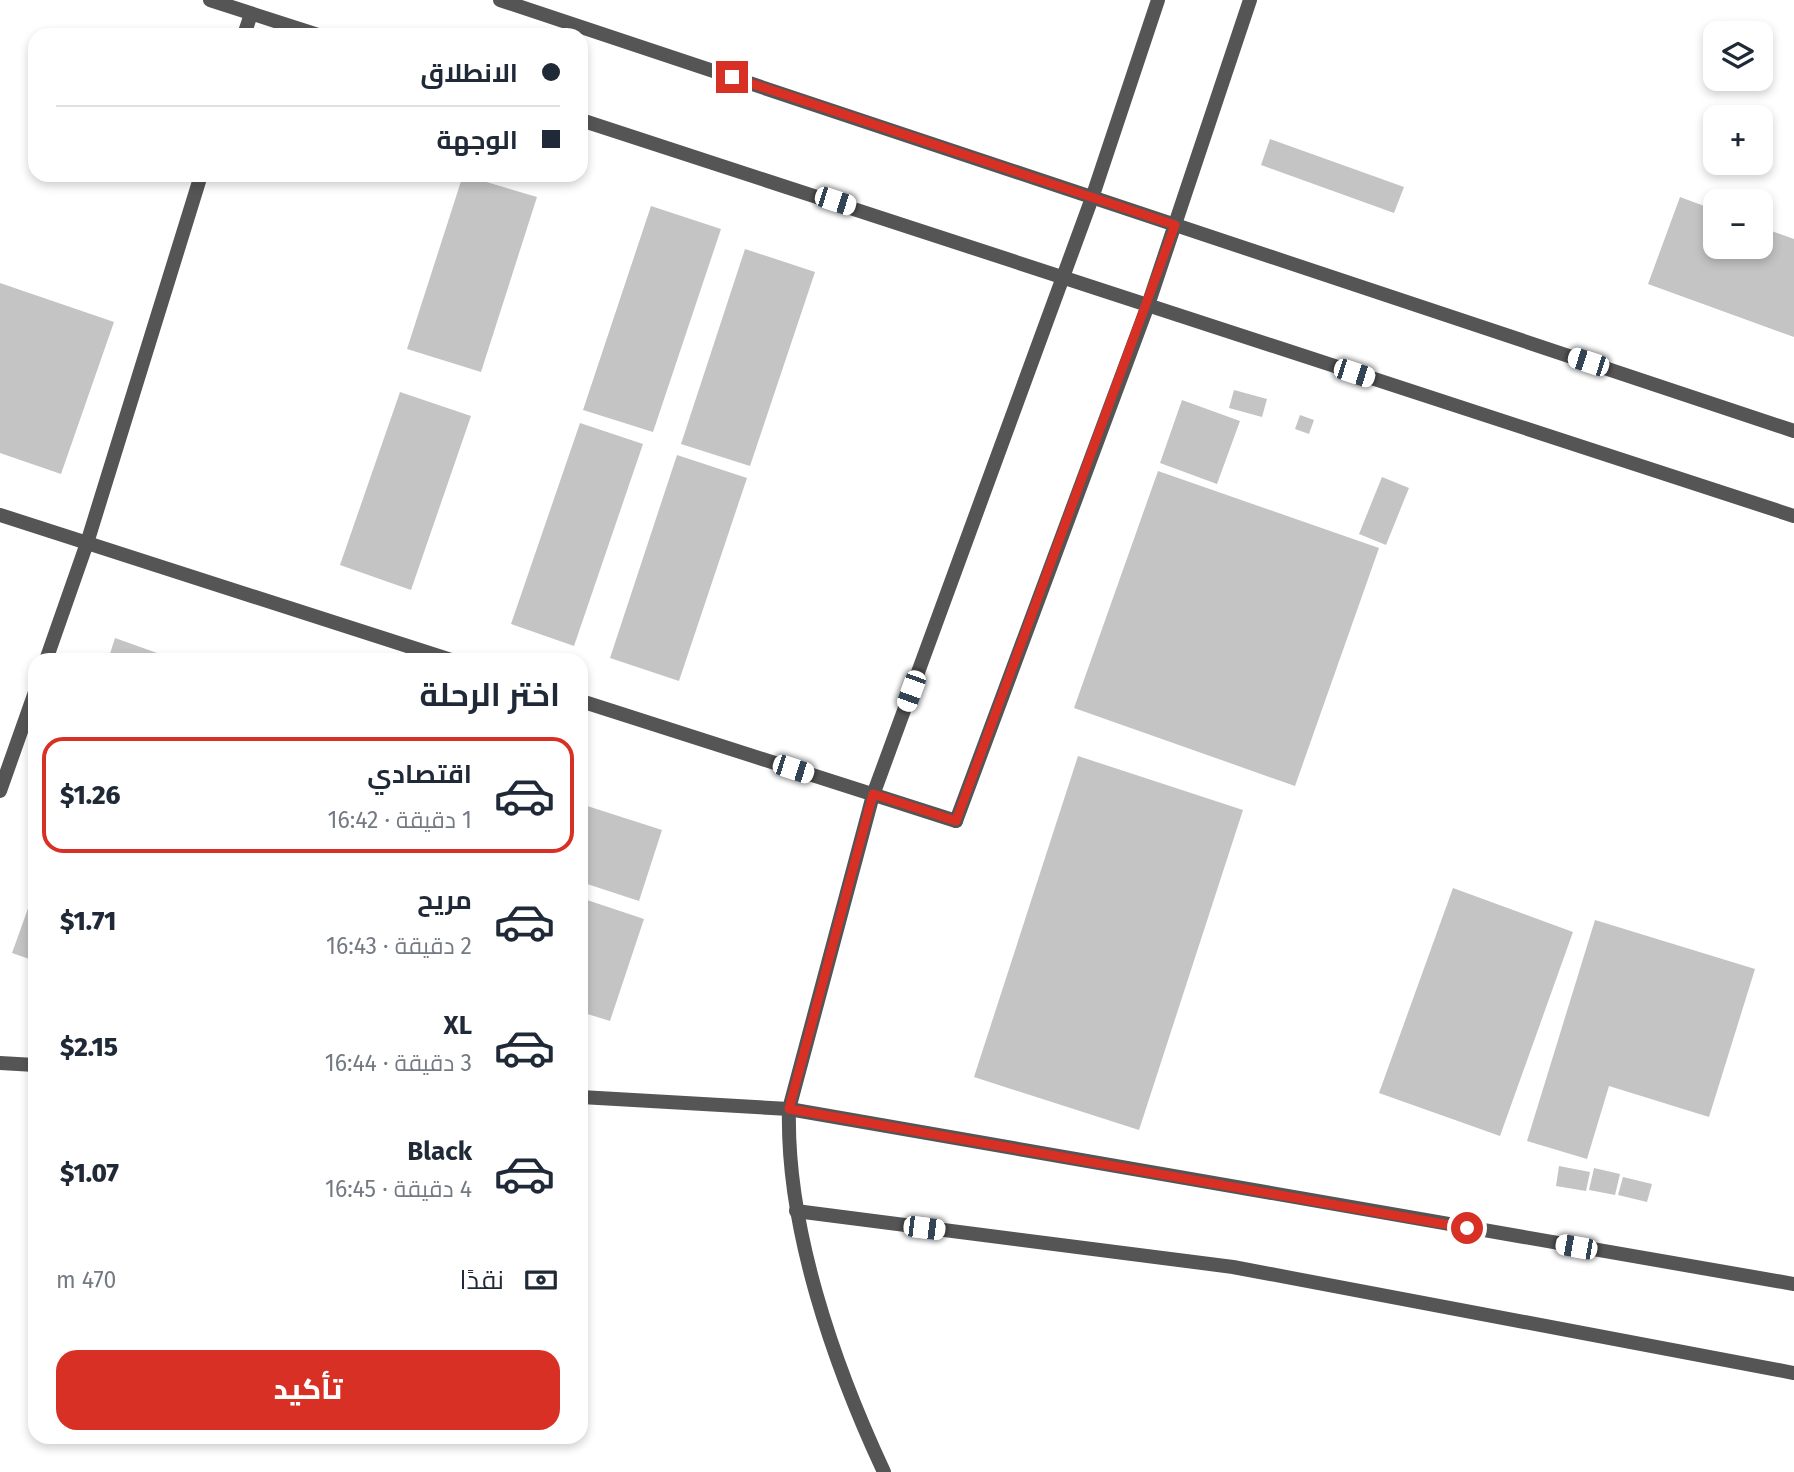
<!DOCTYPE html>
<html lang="ar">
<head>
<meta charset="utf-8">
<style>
  body { margin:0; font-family:"Fira Sans",Cairo,sans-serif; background:#f6f6f7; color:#1f2937; direction:rtl; height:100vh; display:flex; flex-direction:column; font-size:26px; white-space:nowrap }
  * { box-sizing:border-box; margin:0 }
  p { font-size:23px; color:#747a83 }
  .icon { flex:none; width:38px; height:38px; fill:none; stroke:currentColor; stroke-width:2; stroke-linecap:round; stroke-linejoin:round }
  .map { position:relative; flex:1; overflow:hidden; direction:ltr }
  .panel { position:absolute; left:28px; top:653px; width:560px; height:791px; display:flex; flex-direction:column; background:#fff; border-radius:21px; box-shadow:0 4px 10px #0003; direction:rtl }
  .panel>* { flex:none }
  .banner { position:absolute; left:28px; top:28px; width:560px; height:154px; border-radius:21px; box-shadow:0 4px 10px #0003; direction:rtl; display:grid; align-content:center; height:154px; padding:0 28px; background:#fff }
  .fabs { position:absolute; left:1703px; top:21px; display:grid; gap:14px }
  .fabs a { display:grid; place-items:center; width:70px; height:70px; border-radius:14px; background:#fff; box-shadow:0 4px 10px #0003; font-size:35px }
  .end { position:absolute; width:32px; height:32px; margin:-16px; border:9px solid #d93025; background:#fff; box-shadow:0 0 0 4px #fff }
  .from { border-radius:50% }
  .car { position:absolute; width:21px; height:42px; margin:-21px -10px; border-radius:9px; box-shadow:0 0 5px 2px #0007; background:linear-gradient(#fff 24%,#345 0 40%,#fff 0 76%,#345 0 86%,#fff 0) }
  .banner b { display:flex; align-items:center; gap:24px; height:66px; font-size:26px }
  .banner b+b { border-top:2px solid #e0e1e3 }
  .banner i { width:18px; height:18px; background:#1f2937 }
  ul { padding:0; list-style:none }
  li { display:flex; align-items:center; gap:21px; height:116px; margin:0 14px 10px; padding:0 14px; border:4px solid transparent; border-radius:21px }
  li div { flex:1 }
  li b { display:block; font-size:26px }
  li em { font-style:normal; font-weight:800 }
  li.active { border-color:#d93025 }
  li>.icon { width:63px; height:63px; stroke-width:1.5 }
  h2 { padding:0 28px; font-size:32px; line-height:84px }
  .pay { display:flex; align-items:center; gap:18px; height:77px; padding:0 28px; font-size:26px }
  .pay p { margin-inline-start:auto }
  .cta { display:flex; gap:14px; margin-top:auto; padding:14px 28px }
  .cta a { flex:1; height:80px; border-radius:21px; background:#d93025; color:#fff; font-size:28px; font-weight:800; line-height:80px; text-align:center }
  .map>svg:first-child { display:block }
  .building { fill:#c4c4c4 }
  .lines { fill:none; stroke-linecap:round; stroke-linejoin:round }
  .service { stroke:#555; stroke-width:14 }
  .minor { stroke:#555; stroke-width:14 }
  .tertiary { stroke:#555; stroke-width:14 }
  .route { stroke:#d93025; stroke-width:9 }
</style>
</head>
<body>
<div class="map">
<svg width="1794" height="1472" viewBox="0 0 1794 1472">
  <rect width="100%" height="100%" fill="#fff"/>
  <g class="building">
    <polygon points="1270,139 1404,187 1394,213 1261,165"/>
    <polygon points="463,175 537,197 481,372 407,349"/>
    <polygon points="1680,197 1715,210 1715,247 1760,247 1760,227 1794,239 1794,337 1648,284"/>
    <polygon points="651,206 721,229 653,432 583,410"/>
    <polygon points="745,249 815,272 750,466 681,444"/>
    <polygon points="0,283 114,322 61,474 0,453"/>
    <polygon points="1234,390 1267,399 1262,417 1229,408"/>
    <polygon points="400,392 471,416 411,590 340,565"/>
    <polygon points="1182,400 1240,421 1217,484 1160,463"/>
    <polygon points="1300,415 1314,420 1309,434 1295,429"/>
    <polygon points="580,423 643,444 574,646 511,624"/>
    <polygon points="677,455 747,478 679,681 610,658"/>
    <polygon points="1158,471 1379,548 1295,786 1074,708"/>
    <polygon points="1382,477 1409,488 1386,545 1359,534"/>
    <polygon points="115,638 174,659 174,660 108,660"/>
    <polygon points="1078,756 1243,810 1139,1130 974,1077"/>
    <polygon points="581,804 662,830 639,901 581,882"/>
    <polygon points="1453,888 1573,932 1500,1136 1379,1093"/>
    <polygon points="35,889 35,961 12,953"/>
    <polygon points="581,898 644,919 610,1021 581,1012"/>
    <polygon points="1595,920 1755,969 1709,1117 1609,1086 1587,1159 1527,1141"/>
    <polygon points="1559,1166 1590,1172 1586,1191 1556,1186"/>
    <polygon points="1594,1168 1620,1174 1615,1195 1589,1190"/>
    <polygon points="1623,1177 1652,1184 1647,1202 1618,1195"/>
  </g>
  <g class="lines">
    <g class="service">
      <polyline points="244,35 251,14"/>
      <polyline points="0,515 451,660"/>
      <polyline points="46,660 87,543 201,175"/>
      <polyline points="581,701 956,821"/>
      <polyline points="0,791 35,692"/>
    </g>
    <g class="minor">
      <polyline points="956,821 1148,305 1250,0"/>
      <path d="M884 1472C834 1365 786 1228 789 1109L873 795 1092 198 1158 0"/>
    </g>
    <g class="tertiary">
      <polyline points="210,0 318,35"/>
      <polyline points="500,0 1794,431"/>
      <polyline points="581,120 1794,516"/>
      <polyline points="0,1063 35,1065"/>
      <polyline points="581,1097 789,1109 1794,1284"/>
      <polyline points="796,1211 1233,1267 1794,1373"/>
    </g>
  </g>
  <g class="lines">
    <polyline class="route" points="732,77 1175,225 956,821 873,794 789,1109 1467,1228"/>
  </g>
</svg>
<div class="fabs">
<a><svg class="icon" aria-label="layers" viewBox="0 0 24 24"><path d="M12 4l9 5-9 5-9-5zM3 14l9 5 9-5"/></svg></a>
<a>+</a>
<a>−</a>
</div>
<i class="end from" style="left:1467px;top:1228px"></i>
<i class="end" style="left:732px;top:77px"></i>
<i class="car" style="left:835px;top:201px;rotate:108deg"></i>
<i class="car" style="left:1588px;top:362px;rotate:288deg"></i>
<i class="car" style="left:1354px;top:373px;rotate:108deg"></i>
<i class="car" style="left:911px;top:691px;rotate:200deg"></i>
<i class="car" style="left:793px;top:769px;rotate:108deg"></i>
<i class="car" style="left:924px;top:1228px;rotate:97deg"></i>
<i class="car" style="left:1576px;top:1247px;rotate:280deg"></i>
<div class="banner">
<b><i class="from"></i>الانطلاق</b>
<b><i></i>الوجهة</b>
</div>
<section class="panel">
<h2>اختر الرحلة</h2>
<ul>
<li class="active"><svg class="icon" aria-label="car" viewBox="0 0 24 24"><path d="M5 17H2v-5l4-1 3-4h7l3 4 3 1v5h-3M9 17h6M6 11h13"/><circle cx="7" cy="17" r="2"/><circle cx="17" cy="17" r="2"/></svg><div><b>اقتصادي</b><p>1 دقيقة · 16:42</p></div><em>$1.26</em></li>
<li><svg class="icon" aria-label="car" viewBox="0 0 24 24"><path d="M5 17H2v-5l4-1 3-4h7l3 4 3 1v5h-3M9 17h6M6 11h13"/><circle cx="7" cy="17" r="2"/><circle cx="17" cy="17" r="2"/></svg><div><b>مريح</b><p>2 دقيقة · 16:43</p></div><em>$1.71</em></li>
<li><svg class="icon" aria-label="car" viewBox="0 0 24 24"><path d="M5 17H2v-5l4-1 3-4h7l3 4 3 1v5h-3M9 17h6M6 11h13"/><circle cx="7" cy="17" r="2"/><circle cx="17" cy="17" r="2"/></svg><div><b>XL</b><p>3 دقيقة · 16:44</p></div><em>$2.15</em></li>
<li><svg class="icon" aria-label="car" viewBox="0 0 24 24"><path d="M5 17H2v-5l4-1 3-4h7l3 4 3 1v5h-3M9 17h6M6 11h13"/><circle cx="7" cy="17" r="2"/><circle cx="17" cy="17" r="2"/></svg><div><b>Black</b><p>4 دقيقة · 16:45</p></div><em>$1.07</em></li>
</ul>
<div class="pay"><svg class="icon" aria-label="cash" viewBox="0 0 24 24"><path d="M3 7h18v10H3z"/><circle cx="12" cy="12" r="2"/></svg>نقدًا<p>470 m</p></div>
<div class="cta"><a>تأكيد</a></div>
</section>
</div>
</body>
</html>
